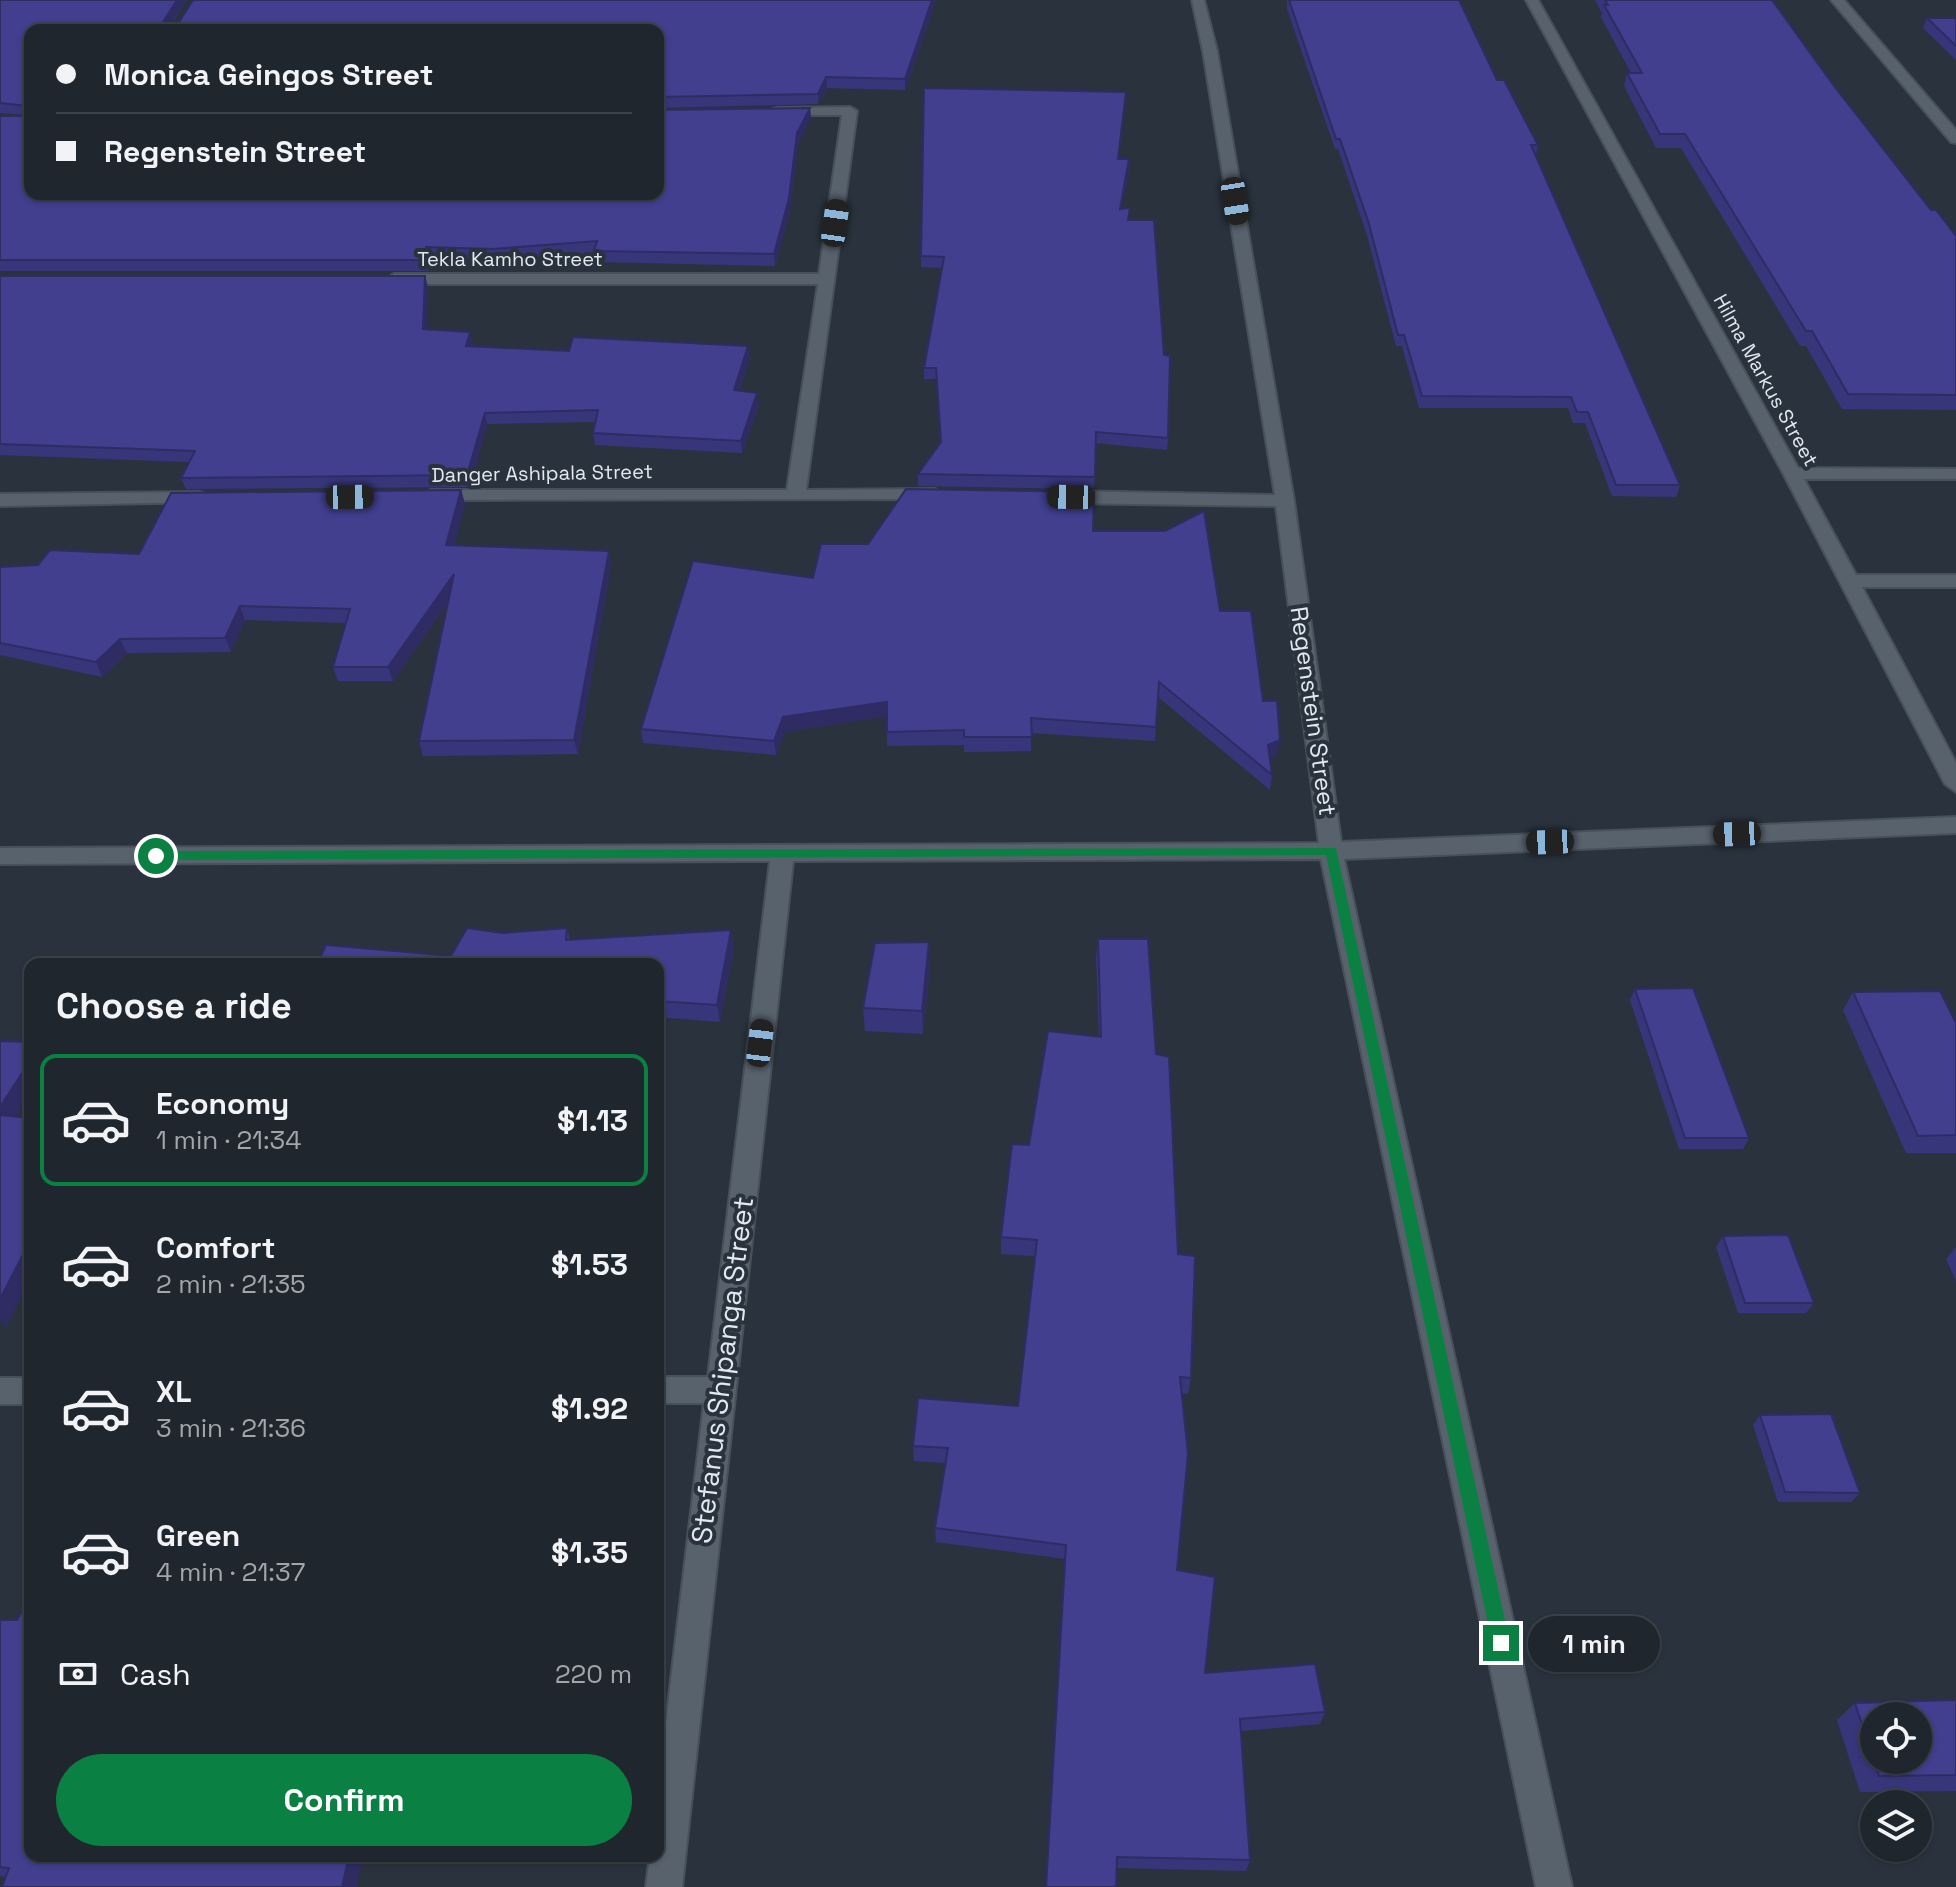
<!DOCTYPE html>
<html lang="en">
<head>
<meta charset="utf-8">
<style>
  body { margin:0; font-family:"Space Grotesk",sans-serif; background:#282e36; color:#f1f3f6; height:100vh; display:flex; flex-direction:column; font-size:30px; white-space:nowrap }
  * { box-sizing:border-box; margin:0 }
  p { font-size:26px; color:#a2a5aa }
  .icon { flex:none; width:44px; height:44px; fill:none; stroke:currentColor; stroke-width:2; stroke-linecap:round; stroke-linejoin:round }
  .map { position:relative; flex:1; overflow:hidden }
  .details { position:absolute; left:24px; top:958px; width:640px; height:904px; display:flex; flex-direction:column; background:#20262e; border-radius:16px; box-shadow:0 2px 6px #0004,0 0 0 2px #3d434a }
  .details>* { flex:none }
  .top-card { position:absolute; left:24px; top:24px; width:640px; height:176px; border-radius:16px; box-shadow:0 2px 6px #0004,0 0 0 2px #3d434a; display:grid; align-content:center; height:176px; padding:0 32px; background:#20262e }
  .tools { position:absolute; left:1860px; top:1702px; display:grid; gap:16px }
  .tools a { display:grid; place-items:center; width:72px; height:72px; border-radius:50%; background:#20262e; box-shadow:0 2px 6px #0004,0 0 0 2px #3d434a; font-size:40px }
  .end { position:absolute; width:36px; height:36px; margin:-18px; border:10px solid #0b8043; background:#fff; box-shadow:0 0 0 4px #fff }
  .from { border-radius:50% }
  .bubble { position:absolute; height:56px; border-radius:28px; background:#20262e; box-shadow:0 2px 6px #0004,0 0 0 2px #3d434a; font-size:26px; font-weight:700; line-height:56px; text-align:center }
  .car { position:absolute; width:24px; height:48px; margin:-24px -12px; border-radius:10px; box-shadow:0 0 6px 2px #0007; background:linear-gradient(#222 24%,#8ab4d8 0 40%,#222 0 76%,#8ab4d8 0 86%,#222 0) }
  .top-card b { display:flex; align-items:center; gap:28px; height:76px; font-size:30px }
  .top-card b+b { border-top:2px solid #3d434a }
  .top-card i { width:20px; height:20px; background:#f1f3f6 }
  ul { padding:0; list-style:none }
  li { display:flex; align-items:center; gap:24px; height:132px; margin:0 16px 12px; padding:0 16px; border:4px solid transparent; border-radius:16px }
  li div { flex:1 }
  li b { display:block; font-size:30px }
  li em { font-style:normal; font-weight:700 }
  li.current { border-color:#0b8043 }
  li>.icon { width:72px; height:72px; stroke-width:1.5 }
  h2 { padding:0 32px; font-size:36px; line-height:96px }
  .pay { display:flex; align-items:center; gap:20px; height:88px; padding:0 32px; font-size:30px }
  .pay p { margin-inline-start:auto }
  .primary-button { display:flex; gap:16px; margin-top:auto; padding:16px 32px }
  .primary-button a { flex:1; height:92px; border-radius:48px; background:#0b8043; color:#fff; font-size:32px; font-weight:700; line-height:92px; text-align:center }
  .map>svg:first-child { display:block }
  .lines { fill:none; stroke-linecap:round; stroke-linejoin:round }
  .minor-casing { stroke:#485059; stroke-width:4 }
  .minor { fill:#58626d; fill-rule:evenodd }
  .wall { fill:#38367a }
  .shaded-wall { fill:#2e2c63 }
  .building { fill:#413f8e; stroke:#2e2c63; stroke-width:2; fill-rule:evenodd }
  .route { fill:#0b8043 }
  .labels { text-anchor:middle; stroke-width:8; stroke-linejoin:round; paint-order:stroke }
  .far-street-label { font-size:20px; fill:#e2e8ef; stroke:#2a333d }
  .street-label { font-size:24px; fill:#e2e8ef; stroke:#2a333d }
  .near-street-label { font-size:28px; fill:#e2e8ef; stroke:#2a333d }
</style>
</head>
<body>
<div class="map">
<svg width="1956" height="1887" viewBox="0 0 1956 1887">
  <rect width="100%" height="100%" fill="#2a333d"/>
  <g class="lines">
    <defs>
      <g id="minor">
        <polygon points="1192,0 1204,0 1217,51 1294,501 1341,842 1956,817 1956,833 1344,859 1572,1887 1536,1887 1321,859 793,861 682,1887 646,1887 650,1856 658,1856 658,1789 704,1403 658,1403 658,1377 708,1377 770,861 0,864 0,848 1319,843 1276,506 1063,503 1054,497 1063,491 1275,495 1203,51"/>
        <polygon points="1526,0 1538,0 1798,468 1956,469 1956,479 1804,479 1856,575 1956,575 1956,587 1862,587 1956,763 1956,792 1945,784 1783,473"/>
        <polygon points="1831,0 1844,0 1956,130 1956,143 1951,142"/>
        <polygon points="778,108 850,107 857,111 806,490 935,489 944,495 942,499 424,500 422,496 431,490 787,490 818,284 394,284 386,279 394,274 819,274 842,115 773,115 773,109"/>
        <polygon points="199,492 206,494 206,502 0,506 0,494"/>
        <rect x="0" y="1378" width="30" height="26"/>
      </g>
    </defs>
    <use href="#minor" class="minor-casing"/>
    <use href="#minor" class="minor"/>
  </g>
  <g class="wall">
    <polygon points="0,0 186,0 173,22 936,0 905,90 827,88 818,104 658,108 658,30 30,194 810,108 811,118 798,144 790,209 775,266 596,262 595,253 495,260 429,258 428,271 0,271 0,116 26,116 26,115 0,113"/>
    <polygon points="1287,0 1459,0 1497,80 1538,145 1536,155 1680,485 1676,497 1612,496 1585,423 1573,423 1568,408 1419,408 1402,346 1396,346 1367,235 1338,149 1335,149 1287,9"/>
    <polygon points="1595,0 1772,0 1834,86 1931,210 1956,236 1956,410 1842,409 1806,346 1800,346 1681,148 1656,148 1624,86 1627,73 1631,73 1601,17 1602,13"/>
    <polygon points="1927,18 1956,18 1956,60 1923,28"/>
    <polygon points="1125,103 1118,159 1129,159 1129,170 1121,209 1129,220 1168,438 1167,450 1096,443 1094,489 918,486 918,474 940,443 936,379 924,379 924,368 942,268 921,267 921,256"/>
    <polygon points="0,276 425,276 428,287 426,330 473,343 472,346 569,351 750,358 739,391 757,393 759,404 742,453 595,445 593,433 596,422 487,424 470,487 186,489 181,478 189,462 0,455"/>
    <polygon points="461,490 465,504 454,545 609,551 611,565 578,754 423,756 419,741 448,602 393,681 338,681 333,667 346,623 245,620 231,652 127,653 102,677 0,655 0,567 38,565 139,554"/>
    <polygon points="1093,531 1220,611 1280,740 1277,754 1270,758 1272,775 1270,790 1158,697 1155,741 1031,733 1031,751 964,752 964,745 887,746 887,716 785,732 776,755 643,743 641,729 813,578 868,544"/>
    <polygon points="567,928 570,940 734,947 720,1022 658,1017 658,964 451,956 503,933"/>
    <polygon points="1098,939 1156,1054 1191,1378 1188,1394 1181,1393 1177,1570 1205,1673 1325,1712 1320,1724 1241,1731 1250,1860 1246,1871 1117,1868 1065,1559 936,1542 935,1528 946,1463 914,1461 913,1446 1018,1406 1035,1256 1001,1254 1001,1237 1099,1037 1096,957"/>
    <polygon points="930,965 923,1034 865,1031 863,1008"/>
    <polygon points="1635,989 1749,1138 1743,1149 1679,1149 1630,1000"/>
    <polygon points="1853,992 1956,1023 1956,1153 1906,1153 1843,1010"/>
    <polygon points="1723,1236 1814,1303 1806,1313 1738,1313 1716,1247"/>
    <polygon points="1955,1248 1956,1248 1956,1281 1946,1259"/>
    <polygon points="1760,1415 1860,1493 1851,1502 1778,1502 1753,1425"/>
    <polygon points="0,1620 363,1856 356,1887 2,1887 6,1877 0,1876"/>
    <polygon points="1956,1700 1956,1791 1860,1792 1837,1720 1855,1703"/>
    <polygon points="402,1856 468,1856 466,1862"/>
  </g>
  <g class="shaded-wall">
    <polygon points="177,0 186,0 167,30 163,22"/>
    <polygon points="932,0 936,0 905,90 905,79"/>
    <polygon points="826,77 827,88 818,104 818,94"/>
    <polygon points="810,108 811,118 798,144 790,209 775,266 774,254 797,133"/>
    <polygon points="1129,159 1129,170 1119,220 1120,209"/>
    <polygon points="426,247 429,258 428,271 426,260"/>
    <polygon points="425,276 428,287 426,341 423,329"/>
    <polygon points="470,332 473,343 469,357 466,346"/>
    <polygon points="748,346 750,358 735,402 734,390"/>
    <polygon points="757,393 759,404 742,453 741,441"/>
    <polygon points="485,413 487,424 470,487 467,475"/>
    <polygon points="461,490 465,504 450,559 446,545"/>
    <polygon points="609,551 611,565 578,754 574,740"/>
    <polygon points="454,574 458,588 393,681 388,667"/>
    <polygon points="240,606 245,620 231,652 225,638"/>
    <polygon points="120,639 127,653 102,677 96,662"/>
    <polygon points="887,702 888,716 785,732 776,755 774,741 783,717"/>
    <polygon points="1280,740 1277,754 1266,760 1268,745"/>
    <polygon points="731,930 734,947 720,1022 717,1005"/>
    <polygon points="929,942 930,965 923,1034 922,1011"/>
    <polygon points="30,1061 30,1094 7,1131 0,1121 0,1107"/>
    <polygon points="30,1241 30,1279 6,1327 0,1320 0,1299"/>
    <polygon points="349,1856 363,1856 356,1887 342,1887"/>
  </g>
  <g class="building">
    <polygon points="0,0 177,0 163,22 179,22 193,0 932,0 905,79 826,77 818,94 658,97 658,30 30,30 30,194 658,194 658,110 810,108 797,133 789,198 774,254 594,251 597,241 492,249 426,247 426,260 0,260 0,116 26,116 29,106 0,103"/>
    <polygon points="1289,0 1459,0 1497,80 1504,80 1538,145 1531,145 1680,485 1616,485 1588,412 1577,412 1571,397 1422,396 1404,335 1398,335 1369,224 1340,139 1336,139"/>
    <polygon points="1605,0 1772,0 1834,86 1931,210 1936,210 1956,236 1956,395 1848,394 1812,331 1806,331 1685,134 1660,134 1627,73 1642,73 1604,5 1608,5"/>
    <polygon points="1927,18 1956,18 1956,46"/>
    <polygon points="924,88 1126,92 1118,159 1129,159 1120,209 1130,208 1128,220 1154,220 1164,355 1170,356 1168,438 1096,432 1095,477 918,474 941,442 936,368 924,368 944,257 921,256"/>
    <polygon points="0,276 425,276 423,329 470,332 466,346 569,351 573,337 748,346 734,390 757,393 741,441 593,433 598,410 485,413 467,475 181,478 195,451 0,444"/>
    <polygon points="906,489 1094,492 1093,531 1165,531 1204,511 1220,611 1251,611 1263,701 1277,701 1280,740 1268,745 1272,775 1159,682 1156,727 1031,718 1032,737 964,737 964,730 887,732 887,702 783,717 774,741 641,729 693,561 813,578 821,544 868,544"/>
    <polygon points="461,490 446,545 609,551 574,740 419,741 454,574 388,667 333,667 350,609 240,606 225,638 120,639 96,662 0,643 0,567 38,565 50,550 139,554 171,493"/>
    <polygon points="467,928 503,933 567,928 566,940 731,930 717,1005 658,1001 658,964 317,964 326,945 451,956"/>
    <polygon points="1098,939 1148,939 1156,1054 1169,1057 1178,1254 1195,1256 1191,1378 1180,1377 1188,1454 1177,1570 1215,1577 1205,1673 1315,1664 1325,1712 1240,1719 1250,1860 1117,1857 1116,1887 1046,1887 1066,1545 935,1528 948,1448 913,1446 918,1398 1018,1406 1037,1240 1001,1237 1012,1144 1029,1145 1048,1031 1101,1037"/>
    <polygon points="929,942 922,1011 863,1008 875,943"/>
    <polygon points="1693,988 1749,1138 1685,1138 1635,989"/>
    <polygon points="1940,991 1956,1023 1956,1135 1918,1136 1853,992"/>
    <polygon points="0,1041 30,1042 30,1061 0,1107"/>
    <polygon points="0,1115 30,1118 30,1241 0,1299"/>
    <polygon points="1788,1235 1814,1303 1745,1303 1723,1236"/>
    <polygon points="1831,1414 1860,1493 1785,1492 1760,1415"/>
    <polygon points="30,1596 30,1856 349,1856 342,1887 2,1887 9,1868 0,1867 0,1620 17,1620"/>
    <path d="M1956 1700V1775L1879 1776 1855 1703ZM1874 1716H1918V1760H1874Z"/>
  </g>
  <polygon class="route" points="1336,848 1510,1643 1501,1652 1492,1643 1326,855 156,860 150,856 156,851"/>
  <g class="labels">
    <g class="far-street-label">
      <text x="510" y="266">Tekla Kamho Street</text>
      <text transform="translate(1766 380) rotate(61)" y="7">Hilma Markus Street</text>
      <text transform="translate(542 473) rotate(-1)" y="7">Danger Ashipala Street</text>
    </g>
    <g class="street-label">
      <text transform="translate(1313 711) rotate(82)" y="8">Regenstein Street</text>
    </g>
    <g class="near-street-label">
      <text transform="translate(722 1370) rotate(-83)" y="10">Stefanus Shipanga Street</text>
    </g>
  </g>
</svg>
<div class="tools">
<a><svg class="icon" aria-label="locate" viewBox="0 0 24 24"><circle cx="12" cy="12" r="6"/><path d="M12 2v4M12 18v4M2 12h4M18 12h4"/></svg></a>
<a><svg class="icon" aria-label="layers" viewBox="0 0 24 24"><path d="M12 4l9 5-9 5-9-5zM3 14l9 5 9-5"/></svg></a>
</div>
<i class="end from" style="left:156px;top:856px"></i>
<i class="end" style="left:1501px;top:1643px"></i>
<div class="bubble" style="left:1528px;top:1616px;width:132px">1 min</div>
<i class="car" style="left:1235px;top:201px;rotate:171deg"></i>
<i class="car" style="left:835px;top:223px;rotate:8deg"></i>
<i class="car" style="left:350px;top:497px;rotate:89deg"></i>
<i class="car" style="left:1071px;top:497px;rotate:271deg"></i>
<i class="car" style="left:1737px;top:834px;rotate:268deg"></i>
<i class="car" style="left:1550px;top:842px;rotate:268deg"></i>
<i class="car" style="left:760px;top:1043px;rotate:7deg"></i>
<div class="top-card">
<b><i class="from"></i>Monica Geingos Street</b>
<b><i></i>Regenstein Street</b>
</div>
<section class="details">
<h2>Choose a ride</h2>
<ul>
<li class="current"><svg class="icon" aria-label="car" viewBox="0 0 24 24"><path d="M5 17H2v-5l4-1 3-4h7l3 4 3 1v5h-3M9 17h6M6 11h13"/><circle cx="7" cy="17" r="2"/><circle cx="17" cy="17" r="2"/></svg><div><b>Economy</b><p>1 min · 21:34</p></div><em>$1.13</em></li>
<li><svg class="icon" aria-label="car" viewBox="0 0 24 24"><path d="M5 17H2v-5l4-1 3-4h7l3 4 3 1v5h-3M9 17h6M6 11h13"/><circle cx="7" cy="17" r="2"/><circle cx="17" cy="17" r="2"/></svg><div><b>Comfort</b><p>2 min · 21:35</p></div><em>$1.53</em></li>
<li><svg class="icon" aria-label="car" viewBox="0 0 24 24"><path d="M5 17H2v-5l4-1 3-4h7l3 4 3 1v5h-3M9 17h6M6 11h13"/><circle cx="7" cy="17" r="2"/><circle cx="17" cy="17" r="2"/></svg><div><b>XL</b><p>3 min · 21:36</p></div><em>$1.92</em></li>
<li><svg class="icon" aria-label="car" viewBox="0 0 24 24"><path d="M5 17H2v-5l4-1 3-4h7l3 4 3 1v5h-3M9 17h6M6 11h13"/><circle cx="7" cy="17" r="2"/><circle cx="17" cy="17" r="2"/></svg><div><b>Green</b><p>4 min · 21:37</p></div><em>$1.35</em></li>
</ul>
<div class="pay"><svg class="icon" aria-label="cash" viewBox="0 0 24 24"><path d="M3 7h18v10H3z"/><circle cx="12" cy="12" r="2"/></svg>Cash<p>220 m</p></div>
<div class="primary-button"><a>Confirm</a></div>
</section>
</div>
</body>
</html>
